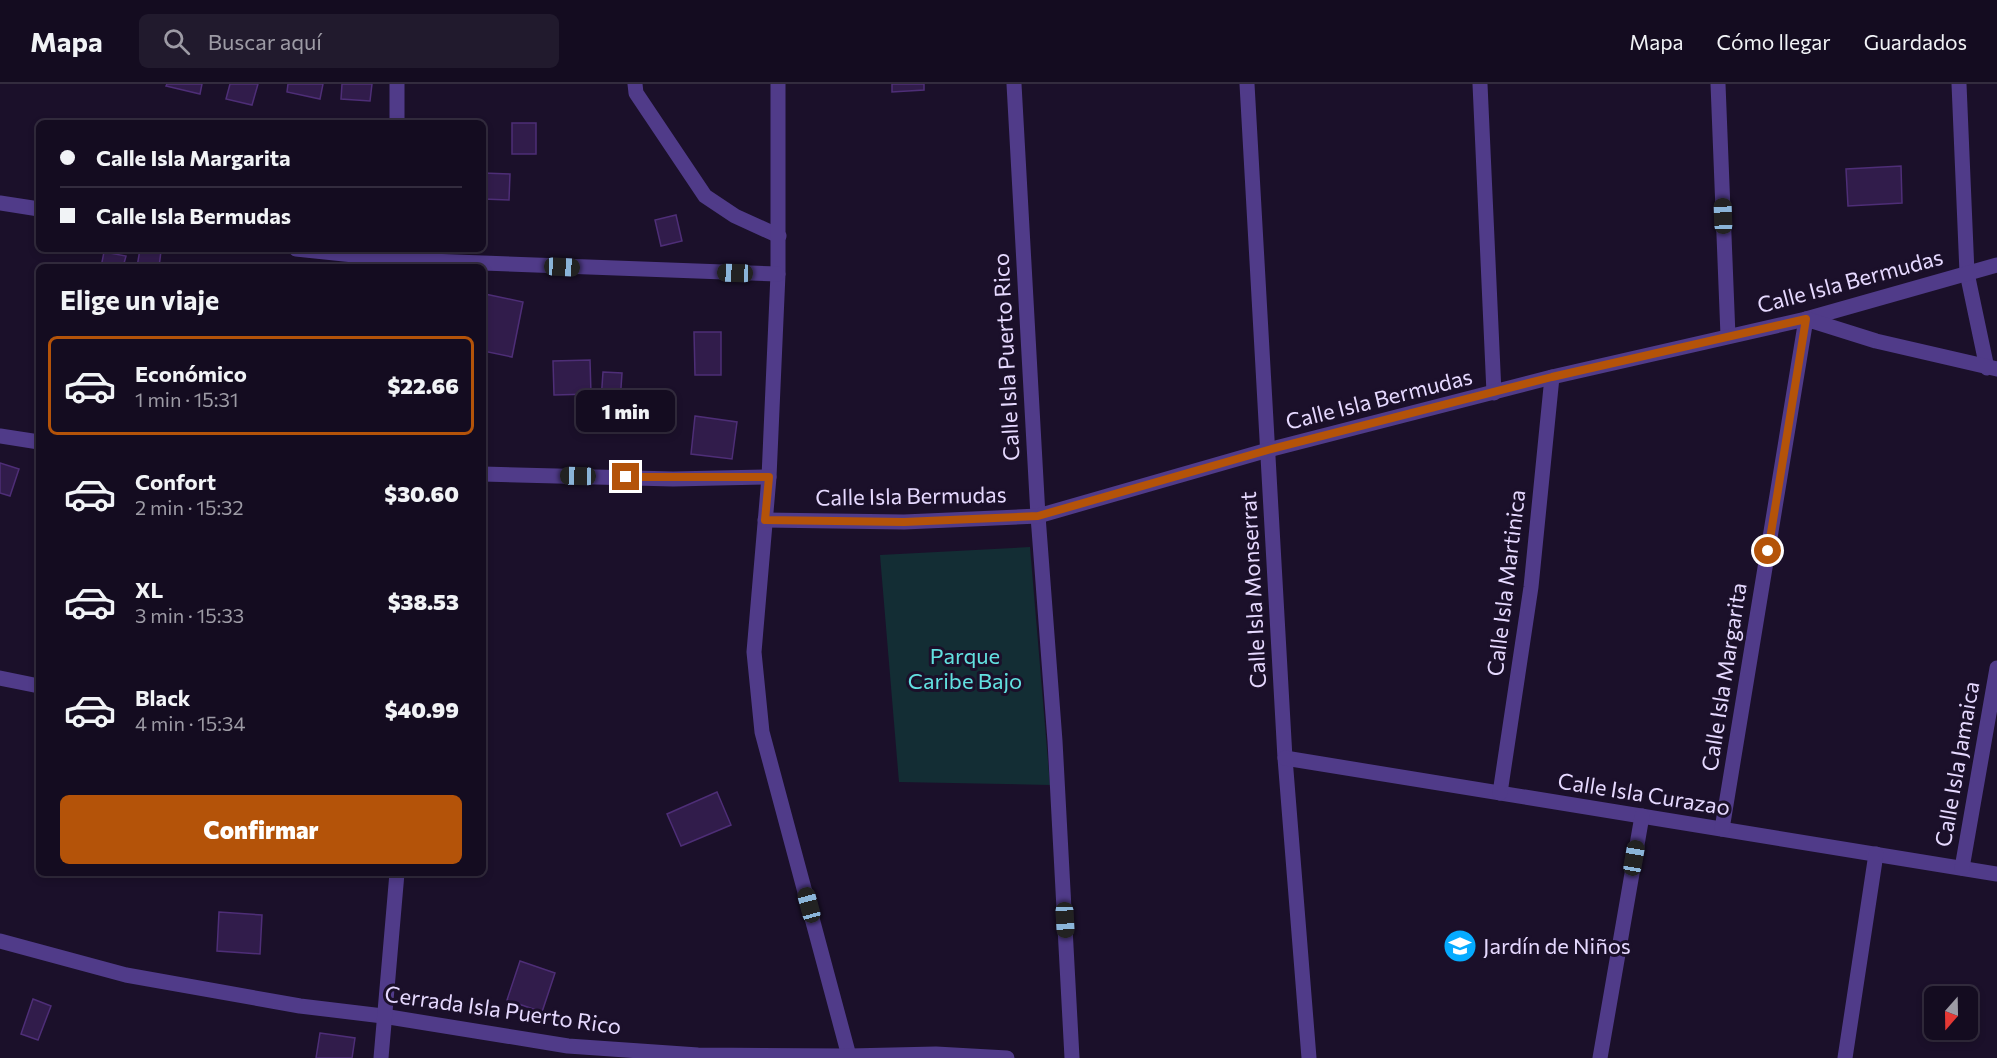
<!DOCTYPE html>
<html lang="es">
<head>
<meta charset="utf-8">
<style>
  body { margin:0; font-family:Commissioner,sans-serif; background:#211a2d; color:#f1f3f6; height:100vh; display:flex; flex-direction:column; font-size:22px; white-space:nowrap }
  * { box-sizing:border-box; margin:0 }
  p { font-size:20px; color:#9d9ba5 }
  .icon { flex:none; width:33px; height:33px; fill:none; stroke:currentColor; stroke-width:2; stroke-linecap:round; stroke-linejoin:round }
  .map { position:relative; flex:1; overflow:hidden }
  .side { position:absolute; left:36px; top:180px; width:450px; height:612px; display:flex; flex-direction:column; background:#140c20; border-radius:9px; box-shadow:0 3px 9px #0003,0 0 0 2px #332c3e }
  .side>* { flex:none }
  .banner { position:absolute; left:36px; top:36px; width:450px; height:132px; border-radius:9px; box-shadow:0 3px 9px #0003,0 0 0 2px #332c3e; display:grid; align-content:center; height:132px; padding:0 24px; background:#140c20 }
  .needle { width:39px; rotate:200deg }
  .fabs { position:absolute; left:1924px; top:902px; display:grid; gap:12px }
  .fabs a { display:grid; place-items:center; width:54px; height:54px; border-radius:9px; background:#140c20; box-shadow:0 3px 9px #0003,0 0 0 2px #332c3e; font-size:30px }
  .end { position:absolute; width:27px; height:27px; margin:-14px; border:8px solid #b45309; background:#fff; box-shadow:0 0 0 3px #fff }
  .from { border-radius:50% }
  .bubble { position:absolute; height:42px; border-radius:9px; background:#140c20; box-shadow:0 3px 9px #0003,0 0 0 2px #332c3e; font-size:20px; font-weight:800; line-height:42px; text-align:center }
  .car { position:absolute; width:18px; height:36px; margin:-18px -9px; border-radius:8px; box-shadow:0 0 4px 2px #0007; background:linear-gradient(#222 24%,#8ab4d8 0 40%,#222 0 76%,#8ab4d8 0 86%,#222 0) }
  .banner b { display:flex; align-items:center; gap:21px; height:57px; font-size:22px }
  .banner b+b { border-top:2px solid #332c3e }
  .banner i { width:15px; height:15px; background:#f1f3f6 }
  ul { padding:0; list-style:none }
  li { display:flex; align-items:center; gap:18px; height:99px; margin:0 12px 9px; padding:0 12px; border:3px solid transparent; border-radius:9px }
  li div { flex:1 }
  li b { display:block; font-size:22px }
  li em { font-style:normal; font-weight:800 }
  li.active { border-color:#b45309 }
  li>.icon { width:54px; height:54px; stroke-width:1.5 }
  h2 { padding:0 24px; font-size:27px; line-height:72px }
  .button { display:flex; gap:12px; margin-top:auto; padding:12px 24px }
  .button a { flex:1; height:69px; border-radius:9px; background:#b45309; color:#fff; font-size:24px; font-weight:800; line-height:69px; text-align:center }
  header { display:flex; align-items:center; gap:36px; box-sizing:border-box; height:84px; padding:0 30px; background:#140c20; border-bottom:2px solid #332c3e }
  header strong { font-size:28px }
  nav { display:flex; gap:33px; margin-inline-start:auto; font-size:21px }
  .search { width:420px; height:54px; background:#211a2d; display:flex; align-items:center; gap:15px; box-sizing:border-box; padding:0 21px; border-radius:9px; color:#9d9ba5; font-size:22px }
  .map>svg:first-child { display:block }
  .green { fill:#132d34 }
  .building { fill:#311c4b; stroke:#4e2e77; stroke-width:1.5 }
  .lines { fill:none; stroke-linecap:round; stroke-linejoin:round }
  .street { stroke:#503b89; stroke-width:15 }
  .route { stroke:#b45309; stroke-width:8 }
  .labels { text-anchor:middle; stroke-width:6; stroke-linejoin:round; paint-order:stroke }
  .street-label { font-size:22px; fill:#e6d9ff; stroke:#1b102a }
  .park-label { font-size:22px; fill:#62e1e0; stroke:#1b102a }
  .poi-label { font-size:22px; fill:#e6d9ff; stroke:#1b102a; text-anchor:start }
</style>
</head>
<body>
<header>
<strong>Mapa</strong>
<div class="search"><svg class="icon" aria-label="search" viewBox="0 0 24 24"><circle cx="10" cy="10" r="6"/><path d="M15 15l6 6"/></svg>Buscar aquí</div>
<nav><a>Mapa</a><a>Cómo llegar</a><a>Guardados</a></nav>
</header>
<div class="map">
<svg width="1997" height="974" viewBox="0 0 1997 974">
  <rect width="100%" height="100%" fill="#1b102a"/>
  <polygon class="green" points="1030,463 1050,701 899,698 880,471"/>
  <g class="building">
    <polygon points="167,0 202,0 200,10 166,2"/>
    <polygon points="230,0 258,0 252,21 226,15"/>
    <polygon points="288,0 323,0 320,15 287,8"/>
    <polygon points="342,0 372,0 370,17 341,15"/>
    <polygon points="892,0 924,0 924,6 892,8"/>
    <rect x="512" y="39" width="24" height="31"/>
    <polygon points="1901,82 1902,119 1848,122 1846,85"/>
    <polygon points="483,89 510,90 509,116 483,115"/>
    <polygon points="676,131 682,157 661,162 655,136"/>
    <polygon points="140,165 161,167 159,183 137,183"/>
    <polygon points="104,168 126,172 123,183 101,183"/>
    <polygon points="485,210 523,218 512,273 483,267 483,221"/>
    <polygon points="694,248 721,248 721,291 695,291"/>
    <polygon points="590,276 591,310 554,311 553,277"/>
    <polygon points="603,288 622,289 619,333 600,331"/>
    <polygon points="695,332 737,338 732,375 691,370"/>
    <polygon points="0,379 19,385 10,412 0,409"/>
    <polygon points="717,708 731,741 681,762 667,730"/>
    <polygon points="219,828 262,831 260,870 217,867"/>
    <polygon points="520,877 555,889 542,928 507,916"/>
    <polygon points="33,915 51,922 38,956 21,950"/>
    <polygon points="320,949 355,954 352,974 316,974"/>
  </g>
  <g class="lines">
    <g class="street">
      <polyline points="397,0 397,39"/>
      <polyline points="635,0 636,9 705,112 735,132 779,152"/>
      <polyline points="778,0 778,190 769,393 754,568 762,648 849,972"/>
      <polyline points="1014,0 1038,432 1055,657 1072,974"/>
      <polyline points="1247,0 1285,674 1309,974"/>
      <polyline points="1480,0 1494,309"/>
      <polyline points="1718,0 1728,252"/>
      <polyline points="1959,0 1967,189 1987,284"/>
      <polyline points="0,119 39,125"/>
      <polyline points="296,165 402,176 778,190"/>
      <polyline points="0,352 39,358"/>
      <polyline points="483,390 673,395 769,393"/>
      <polyline points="765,436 904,438 1038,432 1268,366 1552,293 1806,235 1997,181"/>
      <polyline points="0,594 39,602"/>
      <polyline points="1285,674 1997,790"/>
      <polyline points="1500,709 1531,503 1552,293"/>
      <polyline points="1722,745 1806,235 1876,257 1997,285"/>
      <polyline points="1962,784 1997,584"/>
      <polyline points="0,857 126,891 300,922 383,932 568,962 698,971 849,972 936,970 1007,974"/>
      <polyline points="381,974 397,789"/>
      <polyline points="1600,974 1642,732"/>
      <polyline points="1845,974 1876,770"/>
    </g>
  </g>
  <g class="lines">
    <polyline class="route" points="626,393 769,393 765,436 904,438 1038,432 1268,366 1552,293 1806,235 1768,467"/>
  </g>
  <defs>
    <symbol id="school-disc" viewBox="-11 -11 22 22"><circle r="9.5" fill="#05abff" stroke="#1b102a"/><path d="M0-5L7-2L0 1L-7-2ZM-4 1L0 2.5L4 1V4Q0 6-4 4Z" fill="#fff"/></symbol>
  </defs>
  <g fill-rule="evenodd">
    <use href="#school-disc" x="1441" y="843" width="38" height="38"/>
  </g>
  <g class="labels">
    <g class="street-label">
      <text transform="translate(1850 197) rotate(-15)" y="8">Calle Isla Bermudas</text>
      <text transform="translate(1006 273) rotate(-93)" y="8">Calle Isla Puerto Rico</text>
      <text transform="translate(1379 315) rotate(-14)" y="8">Calle Isla Bermudas</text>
      <text transform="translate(911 412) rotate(-1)" y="8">Calle Isla Bermudas</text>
      <text transform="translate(1506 499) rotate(-83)" y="8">Calle Isla Martinica</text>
      <text transform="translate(1253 506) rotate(-93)" y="8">Calle Isla Monserrat</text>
      <text transform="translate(1724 593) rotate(-81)" y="8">Calle Isla Margarita</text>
      <text transform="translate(1957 680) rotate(-80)" y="8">Calle Isla Jamaica</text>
      <text transform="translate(1644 710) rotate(9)" y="8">Calle Isla Curazao</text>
      <text transform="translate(503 926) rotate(8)" y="8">Cerrada Isla Puerto Rico</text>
    </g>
    <g class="park-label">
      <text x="965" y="580">Parque<tspan x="965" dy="25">Caribe Bajo</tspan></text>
    </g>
    <g class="poi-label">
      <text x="1483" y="870">Jardín de Niños</text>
    </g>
  </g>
</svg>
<div class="fabs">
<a><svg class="needle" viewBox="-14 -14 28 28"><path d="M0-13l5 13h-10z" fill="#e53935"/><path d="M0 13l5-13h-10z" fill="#9d9ba5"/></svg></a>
</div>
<i class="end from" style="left:1768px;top:467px"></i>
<i class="end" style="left:626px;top:393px"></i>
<div class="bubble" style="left:576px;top:306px;width:99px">1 min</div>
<i class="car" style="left:1723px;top:132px;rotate:358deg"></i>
<i class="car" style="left:562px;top:183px;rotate:93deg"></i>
<i class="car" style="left:735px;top:189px;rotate:272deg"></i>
<i class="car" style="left:578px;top:392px;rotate:271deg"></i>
<i class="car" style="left:1634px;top:774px;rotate:10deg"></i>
<i class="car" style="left:809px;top:821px;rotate:345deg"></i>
<i class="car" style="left:1065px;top:836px;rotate:177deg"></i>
<div class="banner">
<b><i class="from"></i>Calle Isla Margarita</b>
<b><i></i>Calle Isla Bermudas</b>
</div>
<section class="side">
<h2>Elige un viaje</h2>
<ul>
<li class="active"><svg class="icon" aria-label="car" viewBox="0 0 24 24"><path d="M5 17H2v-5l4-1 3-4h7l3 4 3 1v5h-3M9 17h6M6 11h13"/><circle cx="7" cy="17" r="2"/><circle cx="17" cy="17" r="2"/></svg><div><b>Económico</b><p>1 min · 15:31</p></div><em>$22.66</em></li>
<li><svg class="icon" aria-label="car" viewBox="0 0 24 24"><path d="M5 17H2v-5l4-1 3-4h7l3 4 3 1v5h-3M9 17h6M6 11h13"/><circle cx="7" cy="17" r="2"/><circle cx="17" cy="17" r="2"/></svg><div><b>Confort</b><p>2 min · 15:32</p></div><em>$30.60</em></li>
<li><svg class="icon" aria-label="car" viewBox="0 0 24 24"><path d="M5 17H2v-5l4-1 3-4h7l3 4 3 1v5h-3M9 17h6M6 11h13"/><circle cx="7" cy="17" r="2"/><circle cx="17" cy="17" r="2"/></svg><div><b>XL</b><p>3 min · 15:33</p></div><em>$38.53</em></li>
<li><svg class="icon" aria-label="car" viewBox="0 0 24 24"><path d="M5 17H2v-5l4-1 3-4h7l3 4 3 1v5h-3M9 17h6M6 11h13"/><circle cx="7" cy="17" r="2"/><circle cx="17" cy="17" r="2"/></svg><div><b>Black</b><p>4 min · 15:34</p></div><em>$40.99</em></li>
</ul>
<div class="button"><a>Confirmar</a></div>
</section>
</div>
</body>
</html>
